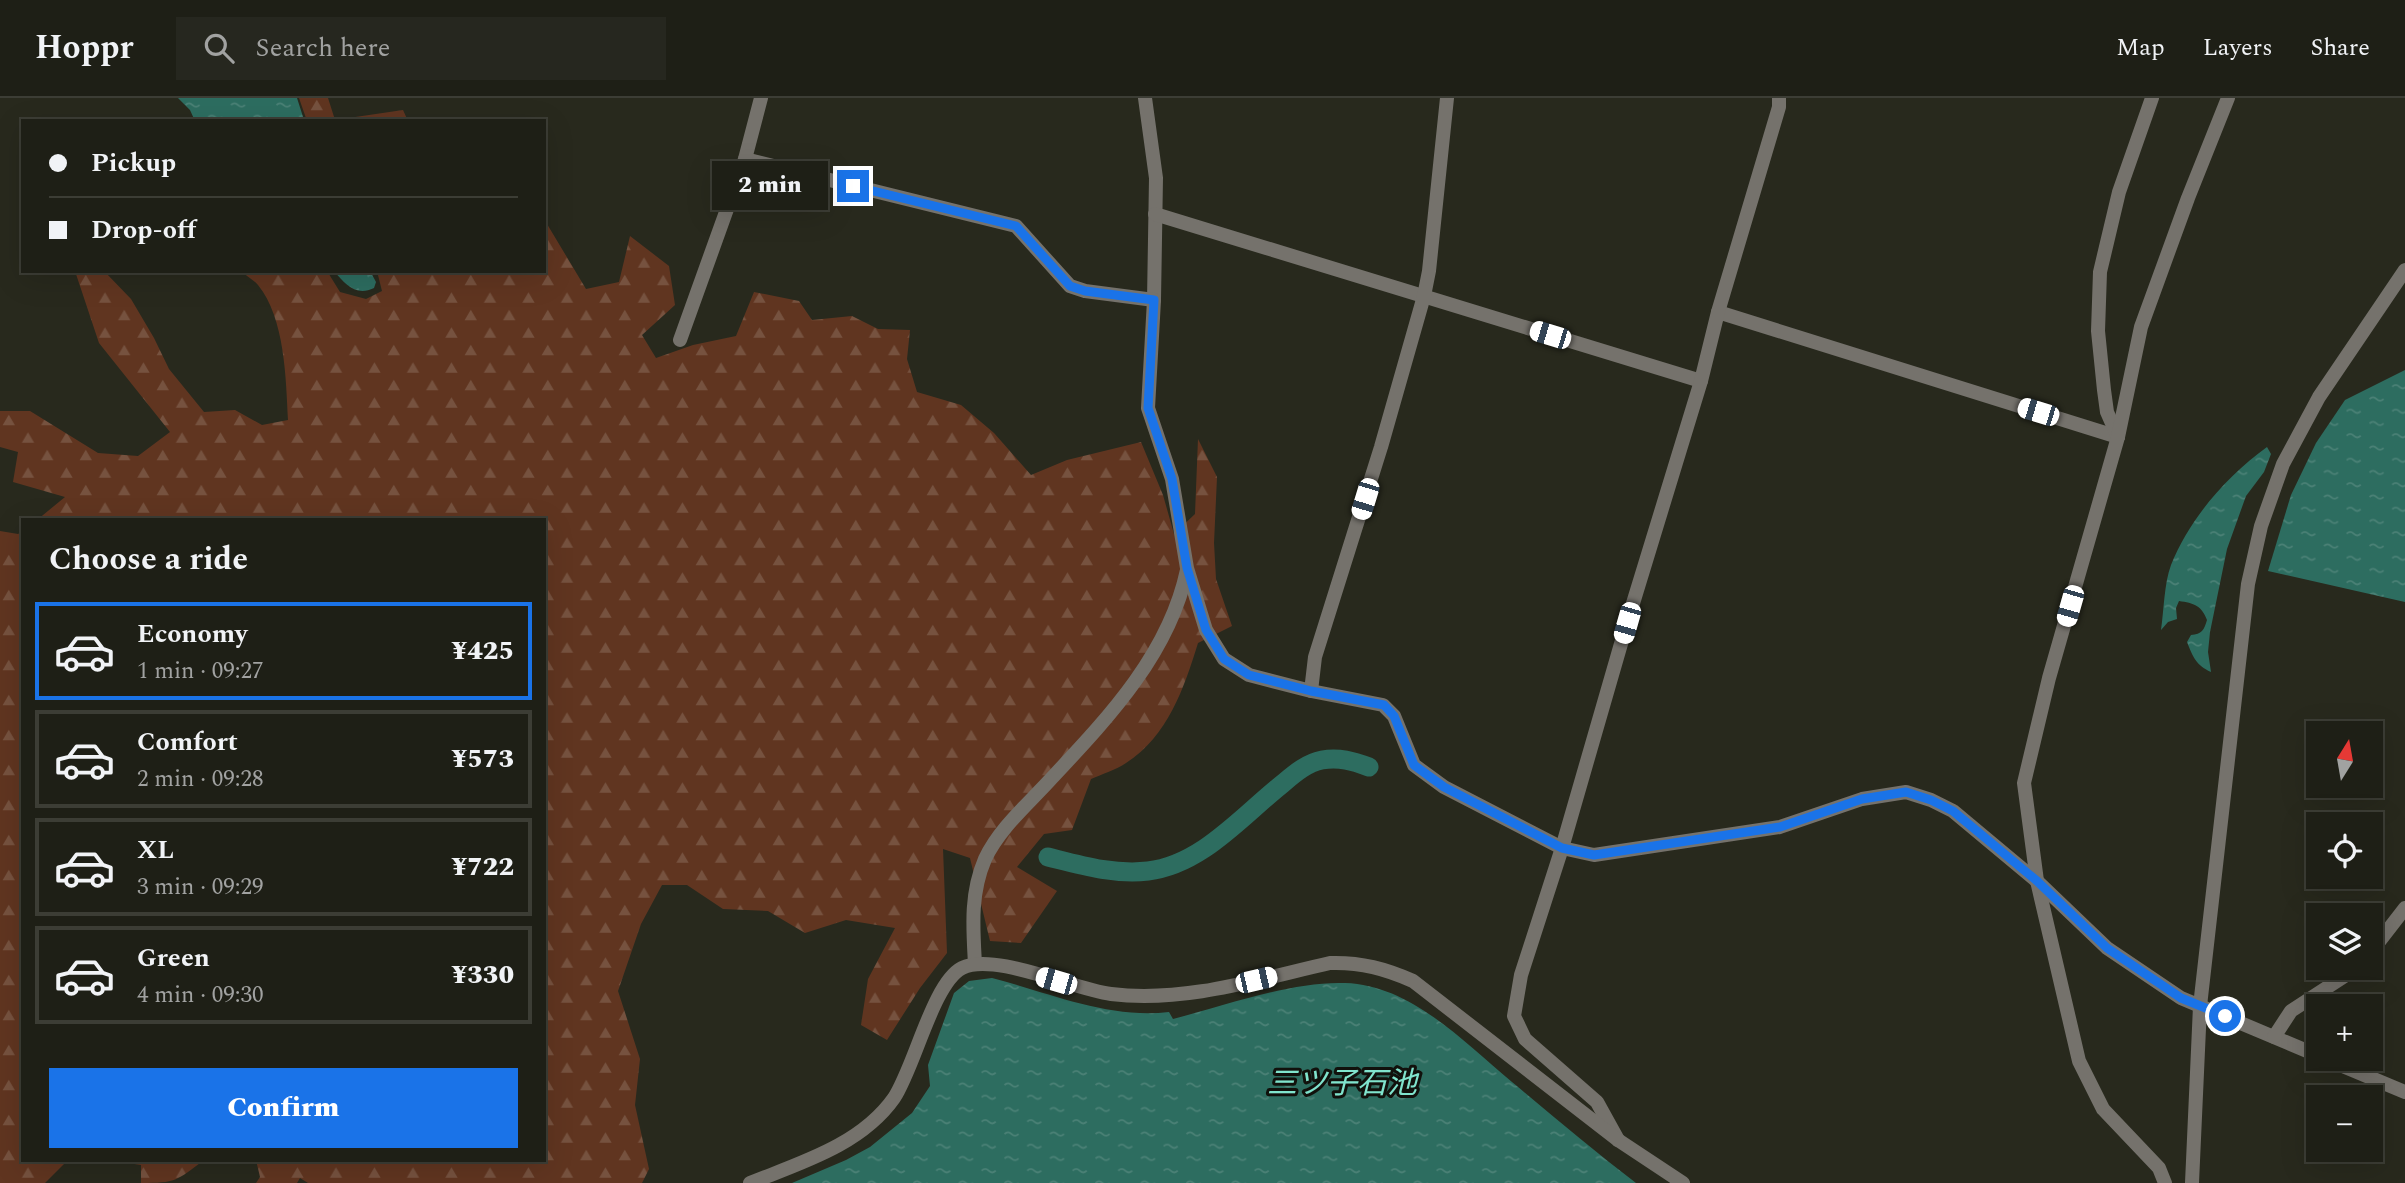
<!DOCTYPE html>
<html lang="en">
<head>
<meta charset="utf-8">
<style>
  body { margin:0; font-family:Spectral,"Noto Sans JP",serif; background:#26271f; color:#f1f3f6; height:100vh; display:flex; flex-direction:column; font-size:26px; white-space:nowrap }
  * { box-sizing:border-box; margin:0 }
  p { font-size:23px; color:#a1a2a1 }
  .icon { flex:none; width:38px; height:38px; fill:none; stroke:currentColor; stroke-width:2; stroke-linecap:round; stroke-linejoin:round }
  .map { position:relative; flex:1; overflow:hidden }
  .drawer { position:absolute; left:21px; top:420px; width:525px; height:644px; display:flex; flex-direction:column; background:#1e1f16; border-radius:0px; box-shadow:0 7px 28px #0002,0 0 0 2px #3c3d35 }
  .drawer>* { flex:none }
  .hud { position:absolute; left:21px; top:21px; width:525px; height:154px; border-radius:0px; box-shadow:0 7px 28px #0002,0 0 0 2px #3c3d35; display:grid; align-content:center; height:154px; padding:0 28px; background:#1e1f16 }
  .needle { width:46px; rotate:11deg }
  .fabs { position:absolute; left:2306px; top:623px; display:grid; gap:14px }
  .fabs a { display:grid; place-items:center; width:77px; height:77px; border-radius:0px; background:#1e1f16; box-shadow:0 7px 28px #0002,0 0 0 2px #3c3d35; font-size:35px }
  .end { position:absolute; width:32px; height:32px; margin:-16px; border:9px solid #1a73e8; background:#fff; box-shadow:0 0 0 4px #fff }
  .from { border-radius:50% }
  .bubble { position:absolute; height:49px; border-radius:0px; background:#1e1f16; box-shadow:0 7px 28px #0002,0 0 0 2px #3c3d35; font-size:23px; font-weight:800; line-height:49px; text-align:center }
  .car { position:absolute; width:21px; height:42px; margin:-21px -10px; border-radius:9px; box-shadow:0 0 5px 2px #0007; background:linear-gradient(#fff 24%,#345 0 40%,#fff 0 76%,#345 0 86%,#fff 0) }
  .hud b { display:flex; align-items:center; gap:24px; height:66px; font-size:26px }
  .hud b+b { border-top:2px solid #3c3d35 }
  .hud i { width:18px; height:18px; background:#f1f3f6 }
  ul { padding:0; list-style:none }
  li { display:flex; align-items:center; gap:21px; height:98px; margin:0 14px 10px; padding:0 14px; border:4px solid #3c3d35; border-radius:0px }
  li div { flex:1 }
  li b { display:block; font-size:26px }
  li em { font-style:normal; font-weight:800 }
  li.current { border-color:#1a73e8 }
  li>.icon { width:63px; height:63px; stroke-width:1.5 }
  h2 { padding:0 28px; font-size:32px; line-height:84px }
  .button { display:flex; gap:14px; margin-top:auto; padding:14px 28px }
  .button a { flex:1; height:80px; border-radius:0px; background:#1a73e8; color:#fff; font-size:28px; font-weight:800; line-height:80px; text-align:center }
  header { display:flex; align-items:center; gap:42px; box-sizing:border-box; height:98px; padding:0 35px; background:#1e1f16; border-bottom:2px solid #3c3d35 }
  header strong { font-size:33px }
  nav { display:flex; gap:38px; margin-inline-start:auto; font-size:24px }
  .search { width:490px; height:63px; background:#26271f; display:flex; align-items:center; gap:18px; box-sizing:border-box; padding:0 24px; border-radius:0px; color:#a1a2a1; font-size:26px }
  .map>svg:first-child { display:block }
  .forest { fill:url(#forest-firs) }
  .water { fill:url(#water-ripples) }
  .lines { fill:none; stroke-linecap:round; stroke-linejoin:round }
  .canal { stroke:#2d6d60; stroke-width:19 }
  .minor { stroke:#75726c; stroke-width:14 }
  .tertiary { stroke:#75726c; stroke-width:14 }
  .route { stroke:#1a73e8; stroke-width:9 }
  .labels { text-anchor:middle; stroke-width:6; stroke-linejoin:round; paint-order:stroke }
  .water-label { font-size:30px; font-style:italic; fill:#80e4cd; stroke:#11110c }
</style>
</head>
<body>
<header>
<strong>Hoppr</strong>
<div class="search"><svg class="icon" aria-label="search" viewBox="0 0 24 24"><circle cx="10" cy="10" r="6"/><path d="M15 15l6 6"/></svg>Search here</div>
<nav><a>Map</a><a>Layers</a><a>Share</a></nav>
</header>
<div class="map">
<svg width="2405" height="1085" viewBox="0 0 2405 1085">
  <defs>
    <pattern id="forest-firs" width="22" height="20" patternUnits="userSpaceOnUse" patternTransform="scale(1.75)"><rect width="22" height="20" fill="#603520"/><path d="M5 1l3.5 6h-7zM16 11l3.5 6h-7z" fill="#76523f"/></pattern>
    <pattern id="water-ripples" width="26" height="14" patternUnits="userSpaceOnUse" patternTransform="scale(1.75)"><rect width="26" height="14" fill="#2d6d60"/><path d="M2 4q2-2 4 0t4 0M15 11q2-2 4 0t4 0" fill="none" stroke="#4b8176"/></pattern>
  </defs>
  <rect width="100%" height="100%" fill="#28291d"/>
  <g class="forest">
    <polygon points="299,0 328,0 335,22 403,12 408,23 307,23"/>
    <path d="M544 126H547L586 191 619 184 630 138 669 168 675 207 642 237 656 260 693 247 736 238 754 194 799 203 812 222 852 218 878 231 910 232 907 261 917 294 961 307 994 335 1031 377 1067 362 1141 344 1163 397 1174 436 1195 416 1198 341 1217 379 1214 445 1216 481 1232 528 1198 545C1184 590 1168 638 1126 665 1116 672 1102 676 1091 681L1072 732 1044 736 1017 769 1057 793 1021 845 990 843 970 760 943 751 947 855 920 890 887 942 861 927 868 881 895 830 846 822 805 835 768 813 723 811 687 787H662L641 826 618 893 640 961 635 1007 649 1071 642 1085H308L300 1080 297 1085H256L260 1079 256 1062H544V422H37L65 399 13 384 18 354 0 349V313H30L98 355 138 358 170 334 99 245 75 173H104L131 201 154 240 169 271 204 314 235 312 262 327 288 322C286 281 285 220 258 187 254 182 246 178 241 173H327L340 194 366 201 382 193 377 173H544Z"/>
    <polygon points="0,433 18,436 23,433 23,1062 68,1062 45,1085 0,1085"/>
    <path d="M108 1062H204C176 1083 176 1085 141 1085V1067Z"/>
  </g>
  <g class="water">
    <polygon points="178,0 297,0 304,22 195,23 190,12"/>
    <path d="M334 173H370L376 184 374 190C356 199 345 186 334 173Z"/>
    <polygon points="2405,272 2405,504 2268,473 2291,397 2316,345 2345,302"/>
    <path d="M2267 349 2271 356 2264 374 2246 398 2227 451 2210 534 2208 554 2211 574C2196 567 2193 559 2187 544L2191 537C2202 536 2204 532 2207 522 2202 508 2194 505 2179 503L2176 510 2177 521 2168 524 2161 532C2164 512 2164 486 2171 467 2190 420 2226 379 2267 349Z"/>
    <path d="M992 880C1050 895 1108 921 1169 914L1173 921C1224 908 1292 883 1345 885 1411 887 1464 944 1512 984 1553 1018 1594 1053 1636 1085H792L846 1062 870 1049 912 1015 930 988 928 967 954 895 969 883Z"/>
  </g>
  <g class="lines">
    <path class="canal" d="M1048 759C1080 767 1114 777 1148 773 1201 767 1241 719 1281 687 1293 677 1306 665 1322 662 1339 659 1353 663 1369 669"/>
    <g class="minor">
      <polyline points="1145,0 1156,80 1154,202 1148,310 1172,381 1187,470 1206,532 1224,561 1249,577 1311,593 1383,607 1394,618 1414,667 1444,689 1562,750 1594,757 1780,729 1862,701 1906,694 1931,702 1953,713 2037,783 2107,850 2181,900 2319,958"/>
      <polyline points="745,61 1016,128 1070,188 1085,193 1154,202"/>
      <polyline points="1155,116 1701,283"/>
      <polyline points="1718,214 2118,339"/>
      <polyline points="680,242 745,61 761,0"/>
      <polyline points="2118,339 2107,314 2104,292 2098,233 2100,174 2119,94 2152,0"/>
      <polyline points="1311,593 1315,559 1381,349 1424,198 1429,173 1447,0"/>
      <polyline points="2371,854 2405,810"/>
      <path d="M975 866C973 830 970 796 985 761 999 731 1027 707 1049 683 1107 621 1169 557 1187 472"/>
      <polyline points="2274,939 2291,913 2357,870"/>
      <polyline points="2326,961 2405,994"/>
      <polyline points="1618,1042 1597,1004 1525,941 1514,918 1521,877 1562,750 1627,525 1701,283 1718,214 1779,9 1779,0"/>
      <polyline points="2165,1085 2159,1070 2103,1011 2079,963 2037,783 2024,685 2049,580 2118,339 2141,229 2188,100 2228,0"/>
    </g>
    <g class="tertiary">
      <path d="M750 1085C800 1065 861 1047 894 1000 915 968 933 885 962 870 994 854 1073 891 1111 896 1185 905 1259 881 1330 865 1361 864 1386 871 1413 883L1618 1042 1683 1085"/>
      <polyline points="2192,1085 2200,908 2248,486 2261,428 2283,366 2319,299 2405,172"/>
    </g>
  </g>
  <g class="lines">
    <polyline class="route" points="853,88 1016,128 1070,188 1085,193 1154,202 1148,310 1172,381 1187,470 1206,532 1224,561 1249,577 1311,593 1384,607 1394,618 1414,667 1444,689 1562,750 1594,757 1780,729 1862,701 1906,694 1931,702 1953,713 2037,783 2107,850 2181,900 2225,918"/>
  </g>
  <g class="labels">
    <g class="water-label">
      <text x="1342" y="995">三ツ子石池</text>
    </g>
  </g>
</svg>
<div class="fabs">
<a><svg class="needle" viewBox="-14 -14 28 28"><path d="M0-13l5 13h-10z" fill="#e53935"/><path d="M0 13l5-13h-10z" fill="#a1a2a1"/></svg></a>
<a><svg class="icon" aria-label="locate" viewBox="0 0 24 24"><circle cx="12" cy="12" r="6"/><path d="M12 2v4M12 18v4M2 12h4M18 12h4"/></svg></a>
<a><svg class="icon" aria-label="layers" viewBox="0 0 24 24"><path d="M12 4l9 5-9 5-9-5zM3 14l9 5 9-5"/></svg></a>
<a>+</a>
<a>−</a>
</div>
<i class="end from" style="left:2225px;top:918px"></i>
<i class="end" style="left:853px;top:88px"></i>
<div class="bubble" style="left:712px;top:63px;width:116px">2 min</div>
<i class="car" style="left:1550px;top:237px;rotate:287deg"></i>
<i class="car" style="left:2038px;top:314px;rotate:287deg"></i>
<i class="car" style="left:1365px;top:401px;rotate:197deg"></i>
<i class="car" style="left:2070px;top:508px;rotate:196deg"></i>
<i class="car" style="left:1627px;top:525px;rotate:196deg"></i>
<i class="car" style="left:1256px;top:882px;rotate:77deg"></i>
<i class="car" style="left:1056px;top:883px;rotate:286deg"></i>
<div class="hud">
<b><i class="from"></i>Pickup</b>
<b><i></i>Drop-off</b>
</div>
<section class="drawer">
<h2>Choose a ride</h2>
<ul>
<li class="current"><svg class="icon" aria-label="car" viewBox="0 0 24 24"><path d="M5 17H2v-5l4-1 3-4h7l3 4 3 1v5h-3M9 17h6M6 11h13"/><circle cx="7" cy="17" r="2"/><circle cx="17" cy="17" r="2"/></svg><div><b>Economy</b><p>1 min · 09:27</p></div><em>¥425</em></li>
<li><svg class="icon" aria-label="car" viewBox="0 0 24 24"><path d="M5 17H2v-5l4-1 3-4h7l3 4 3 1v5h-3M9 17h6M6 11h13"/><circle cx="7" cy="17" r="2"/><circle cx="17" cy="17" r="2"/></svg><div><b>Comfort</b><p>2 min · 09:28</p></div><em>¥573</em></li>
<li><svg class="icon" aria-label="car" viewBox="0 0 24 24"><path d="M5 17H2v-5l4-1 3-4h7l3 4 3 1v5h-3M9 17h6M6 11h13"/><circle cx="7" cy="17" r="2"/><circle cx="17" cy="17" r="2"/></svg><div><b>XL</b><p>3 min · 09:29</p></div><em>¥722</em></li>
<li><svg class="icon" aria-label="car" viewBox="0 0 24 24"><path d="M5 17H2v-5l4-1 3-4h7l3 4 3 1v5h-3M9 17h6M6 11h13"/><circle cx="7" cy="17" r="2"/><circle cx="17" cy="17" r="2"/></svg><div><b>Green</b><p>4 min · 09:30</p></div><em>¥330</em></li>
</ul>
<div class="button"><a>Confirm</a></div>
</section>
</div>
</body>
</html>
